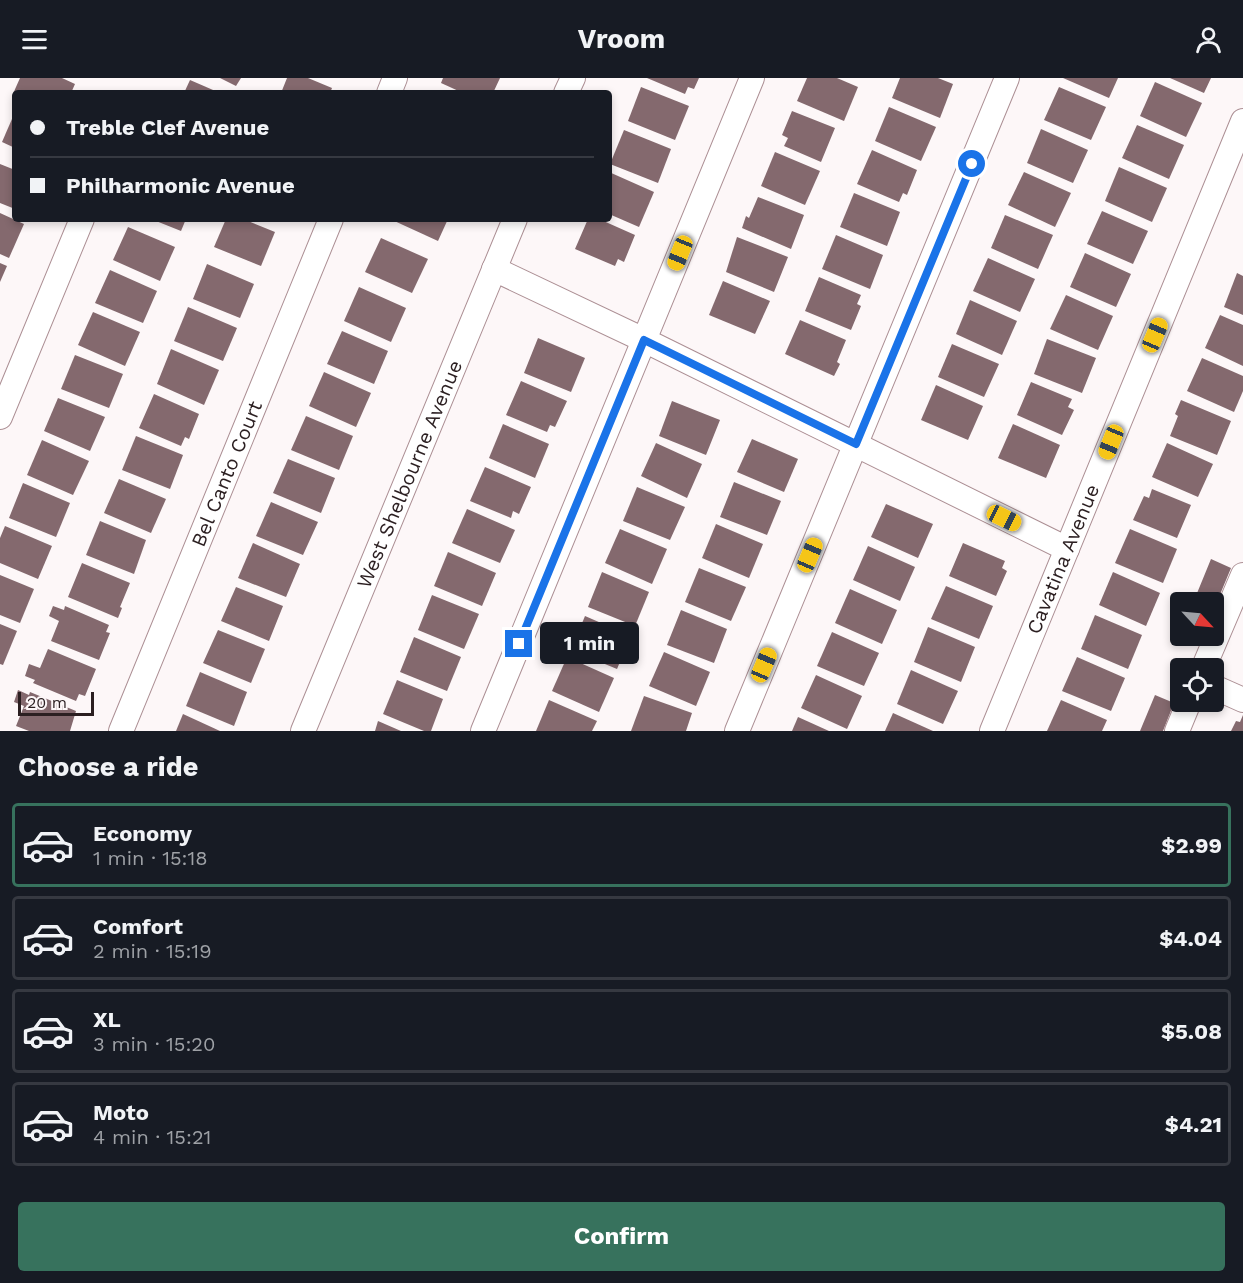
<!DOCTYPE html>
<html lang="en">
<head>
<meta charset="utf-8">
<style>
  body { margin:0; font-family:"Work Sans",sans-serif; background:#242831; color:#f1f3f6; height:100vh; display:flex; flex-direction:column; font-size:22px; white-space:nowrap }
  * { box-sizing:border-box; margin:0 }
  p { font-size:20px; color:#9ea1a6 }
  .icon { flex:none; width:33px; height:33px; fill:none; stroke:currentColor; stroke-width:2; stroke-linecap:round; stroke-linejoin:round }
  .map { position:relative; height:653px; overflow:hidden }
  .side { display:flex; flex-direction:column; background:#171b24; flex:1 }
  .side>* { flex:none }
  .guide { position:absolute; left:12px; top:12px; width:600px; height:132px; border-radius:6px; box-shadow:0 3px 9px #0003; display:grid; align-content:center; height:132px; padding:0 18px; background:#171b24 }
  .needle { width:39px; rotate:116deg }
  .buttons { position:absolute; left:1170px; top:514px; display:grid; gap:12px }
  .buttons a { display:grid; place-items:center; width:54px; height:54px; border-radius:6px; background:#171b24; box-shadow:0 3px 9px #0003; font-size:30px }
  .scale { position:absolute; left:18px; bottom:15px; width:76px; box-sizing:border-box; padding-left:6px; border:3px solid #2b1f21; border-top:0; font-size:16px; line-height:21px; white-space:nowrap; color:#2b1f21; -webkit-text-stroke:4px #fdf7f8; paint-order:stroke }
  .end { position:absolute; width:27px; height:27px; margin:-14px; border:8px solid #1a73e8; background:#fff; box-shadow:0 0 0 3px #fff }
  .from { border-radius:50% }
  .bubble { position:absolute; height:42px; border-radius:6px; background:#171b24; box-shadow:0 3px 9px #0003; font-size:20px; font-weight:700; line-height:42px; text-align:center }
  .car { position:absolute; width:18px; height:36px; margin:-18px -9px; border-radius:8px; box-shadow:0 0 4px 2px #0007; background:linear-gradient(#f5c518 24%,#345 0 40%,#f5c518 0 76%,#345 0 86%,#f5c518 0) }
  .guide b { display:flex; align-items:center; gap:21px; height:57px; font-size:22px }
  .guide b+b { border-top:2px solid #363941 }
  .guide i { width:15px; height:15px; background:#f1f3f6 }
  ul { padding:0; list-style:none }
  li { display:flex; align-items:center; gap:18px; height:84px; margin:0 12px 9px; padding:0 6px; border:3px solid #363941; border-radius:6px }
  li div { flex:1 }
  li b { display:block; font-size:22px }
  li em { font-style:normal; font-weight:700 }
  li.on { border-color:#37725d }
  li>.icon { width:54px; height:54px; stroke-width:1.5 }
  h2 { padding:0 18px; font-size:27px; line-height:72px }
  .button { display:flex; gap:12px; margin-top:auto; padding:12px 18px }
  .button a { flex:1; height:69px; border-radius:6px; background:#37725d; color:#fff; font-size:24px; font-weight:700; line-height:69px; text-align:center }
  header { display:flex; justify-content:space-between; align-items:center; height:78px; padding:0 18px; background:#171b24; font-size:27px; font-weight:700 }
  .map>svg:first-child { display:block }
  .building { fill:#84696e }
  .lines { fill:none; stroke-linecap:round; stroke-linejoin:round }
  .minor-casing { stroke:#ac8f94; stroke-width:26 }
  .minor { stroke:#fff; stroke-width:24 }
  .route { stroke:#1a73e8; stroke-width:8 }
  .labels { text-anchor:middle; stroke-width:5; stroke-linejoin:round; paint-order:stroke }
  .street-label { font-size:20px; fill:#2b1f21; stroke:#fdf7f8 }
</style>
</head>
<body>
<header><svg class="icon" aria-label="menu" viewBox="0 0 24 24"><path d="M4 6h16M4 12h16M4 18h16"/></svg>Vroom<svg class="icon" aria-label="person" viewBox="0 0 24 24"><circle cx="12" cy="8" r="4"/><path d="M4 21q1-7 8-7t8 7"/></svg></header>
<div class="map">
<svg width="1243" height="653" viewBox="0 0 1243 653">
  <rect width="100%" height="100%" fill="#fdf7f8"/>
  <g class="building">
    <polygon points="20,0 62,0 75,6 71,15 15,15 15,19 12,18"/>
    <polygon points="220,0 241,0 236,8"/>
    <polygon points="287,0 308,0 332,10 330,15 281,15"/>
    <polygon points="443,0 500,0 493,15 463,15 441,5"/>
    <polygon points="647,0 699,0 694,11 688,9 685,16"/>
    <polygon points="807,0 837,0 858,9 844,43 797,23"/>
    <polygon points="900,0 938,0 953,6 940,40 892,20"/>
    <polygon points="1063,0 1118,0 1109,20"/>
    <polygon points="1170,0 1211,0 1204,15"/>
    <polygon points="190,2 220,15 184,15"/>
    <polygon points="1155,4 1202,25 1186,59 1140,38"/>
    <polygon points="641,9 689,28 675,62 628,43"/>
    <polygon points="1059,9 1106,29 1091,62 1044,42"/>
    <polygon points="889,29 936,49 921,83 875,63"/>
    <polygon points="792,33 835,50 821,84 784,68 788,60 782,57"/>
    <polygon points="15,34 15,70 2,64"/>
    <polygon points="1137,47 1184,67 1169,101 1122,80"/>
    <polygon points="1041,51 1088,72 1073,105 1027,85"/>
    <polygon points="624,52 671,71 658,105 610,86"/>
    <polygon points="872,72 917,92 907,117 903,115 899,124 857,106"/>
    <polygon points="775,74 820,93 805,127 761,108"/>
    <polygon points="0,86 15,92 15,131 0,125"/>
    <polygon points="1119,89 1167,110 1152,144 1105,123"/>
    <polygon points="609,94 654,114 639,149 609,136"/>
    <polygon points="1024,94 1071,115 1055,149 1008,127"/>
    <polygon points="854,115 900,134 887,168 840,149"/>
    <polygon points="758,119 804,137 791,171 742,150 746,138 749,140"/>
    <polygon points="1102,133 1148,153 1133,186 1087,166"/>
    <polygon points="0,135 24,146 9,180 0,176"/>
    <polygon points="1005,137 1053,157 1038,191 991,170"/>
    <polygon points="151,141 186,141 181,153"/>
    <polygon points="226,141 243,141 275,154 261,188 214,169"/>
    <polygon points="390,141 448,141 438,163"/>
    <polygon points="588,141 599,141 635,157 624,184 618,181 615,188 575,171"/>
    <polygon points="128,149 175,169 160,203 113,182"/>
    <polygon points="836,157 883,177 870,211 822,191"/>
    <polygon points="737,159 788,179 774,214 726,194"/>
    <polygon points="381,160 428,181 412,215 365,194"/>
    <polygon points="1085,175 1131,196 1116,229 1070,209"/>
    <polygon points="988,180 1035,201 1020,234 973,213"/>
    <polygon points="0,185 7,188 0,204"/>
    <polygon points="207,186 254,206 240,240 193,221"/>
    <polygon points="110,192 157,213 143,245 95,225"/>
    <polygon points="1237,195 1243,198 1243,237 1224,229"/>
    <polygon points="819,199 861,217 857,226 861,228 851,252 805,233"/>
    <polygon points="723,203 770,223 755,256 709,237"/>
    <polygon points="359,209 406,230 391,264 344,243"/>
    <polygon points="1066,217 1113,238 1098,272 1050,251"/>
    <polygon points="970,222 1017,243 1002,277 956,256"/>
    <polygon points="188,229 237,250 223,283 174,263"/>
    <polygon points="93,234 140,254 125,288 78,267"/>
    <polygon points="1220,237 1243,247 1243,288 1205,270"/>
    <polygon points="800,242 846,262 837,284 840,286 834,298 785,276"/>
    <polygon points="342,253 388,273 374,306 327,286"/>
    <polygon points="538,260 585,280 571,314 524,295"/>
    <polygon points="1047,261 1096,280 1082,315 1034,296"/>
    <polygon points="952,266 999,286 984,319 938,299"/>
    <polygon points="171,271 219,292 204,327 157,306"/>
    <polygon points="75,277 123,296 109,330 61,311"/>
    <polygon points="1202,280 1243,298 1243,313 1234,334 1187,313"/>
    <polygon points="324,294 371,315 356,349 309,328"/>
    <polygon points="521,303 567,323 555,349 550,347 547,354 506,337"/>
    <polygon points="1031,304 1072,321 1068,329 1074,332 1062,357 1017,337"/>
    <polygon points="936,307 983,328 968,362 921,342"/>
    <polygon points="154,316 199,336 189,361 185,359 181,368 139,350"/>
    <polygon points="58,320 105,339 90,373 44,353"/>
    <polygon points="1181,322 1231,343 1217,377 1170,358 1178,338 1175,336"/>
    <polygon points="672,323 720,342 706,377 659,358"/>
    <polygon points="306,338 353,358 339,392 291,372"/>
    <polygon points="503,346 549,366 535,400 489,380"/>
    <polygon points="1013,346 1060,367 1046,400 998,380"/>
    <polygon points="136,358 183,377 170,411 122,392"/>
    <polygon points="752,361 798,381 784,414 737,394"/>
    <polygon points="42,362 89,383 73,417 27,397"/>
    <polygon points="656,365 702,386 687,420 641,398"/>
    <polygon points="1167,365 1213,386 1198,419 1152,399"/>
    <polygon points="288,381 335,400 321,435 273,415"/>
    <polygon points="485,389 531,409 519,436 513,433 511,440 470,423"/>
    <polygon points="119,401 166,421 151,455 104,435"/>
    <polygon points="734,404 781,423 767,457 720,439"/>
    <polygon points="23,405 70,425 56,459 9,440"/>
    <polygon points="637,409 685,429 670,462 623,443"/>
    <polygon points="1152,411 1191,427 1177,460 1133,442 1144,418 1149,420"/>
    <polygon points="271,424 318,444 303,477 256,458"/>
    <polygon points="886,426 933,446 918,480 871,459"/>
    <polygon points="467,431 515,452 500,485 452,465"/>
    <polygon points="100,443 146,462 134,496 86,477"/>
    <polygon points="716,446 763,466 749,500 702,480"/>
    <polygon points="5,448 52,468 38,501 0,485 0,460"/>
    <polygon points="620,451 667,471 652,506 605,485"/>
    <polygon points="1130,451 1177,471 1163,505 1115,485"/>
    <polygon points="253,465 300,486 286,519 238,500"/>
    <polygon points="963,465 1005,483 1002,490 1007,493 996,518 949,498"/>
    <polygon points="868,468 915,489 900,523 853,502"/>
    <polygon points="448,474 496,495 482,528 434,508"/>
    <polygon points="1211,481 1231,490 1214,531 1214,525 1193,525"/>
    <polygon points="82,485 130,505 120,529 122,530 118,540 68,519"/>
    <polygon points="699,490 746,509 731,543 685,524"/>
    <polygon points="602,494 649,514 635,548 588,529"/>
    <polygon points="1113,494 1160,515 1146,548 1099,527"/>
    <polygon points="0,497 34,511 20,545 0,537"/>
    <polygon points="946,508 993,528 979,561 931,541"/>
    <polygon points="236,509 283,528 269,563 221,543"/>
    <polygon points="850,511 897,532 882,566 835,545"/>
    <polygon points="432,517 479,536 464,571 418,552"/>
    <polygon points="53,528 64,532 65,528 109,547 106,554 110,555 99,582 51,563 59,543 49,538"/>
    <polygon points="681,532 727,551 714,585 667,567"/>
    <polygon points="1095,537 1142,557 1128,591 1081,571"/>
    <polygon points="585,538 631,558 617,591 571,572"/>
    <polygon points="0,546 17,553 3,587 0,586"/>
    <polygon points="928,549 975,569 961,604 914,584"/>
    <polygon points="218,552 265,571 251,605 203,585"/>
    <polygon points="832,554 879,575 864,608 817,588"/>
    <polygon points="1182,558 1202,558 1199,565"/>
    <polygon points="414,559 461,579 447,613 400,594"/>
    <polygon points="48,571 96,591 85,618 79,616 76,623 33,605 35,602 25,598 29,586 40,590"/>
    <polygon points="664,574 710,594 696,628 649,608"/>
    <polygon points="567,579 614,600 599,634 552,613"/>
    <polygon points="1077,579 1125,600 1111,633 1062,613"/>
    <polygon points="911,592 958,613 943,646 897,626"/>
    <polygon points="200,594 247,614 234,648 186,628"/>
    <polygon points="816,597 862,618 847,651 801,630"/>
    <polygon points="397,602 443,621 431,653 424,653 383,636"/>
    <polygon points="18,612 29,617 30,614 76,633 70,653 29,653 16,648 24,628 14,624"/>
    <polygon points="1155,617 1174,625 1163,653 1140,653"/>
    <polygon points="644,618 692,635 686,653 631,653"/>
    <polygon points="549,622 597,643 592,653 536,653"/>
    <polygon points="1061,622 1107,642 1102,653 1047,653"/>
    <polygon points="893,635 933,653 885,653"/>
    <polygon points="183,636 220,653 176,653"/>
    <polygon points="1243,637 1243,653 1231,653 1236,643 1240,644"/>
    <polygon points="798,639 829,653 792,653"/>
    <polygon points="378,643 401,653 375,653"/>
  </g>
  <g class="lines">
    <defs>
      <g id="minor">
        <polyline points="389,15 395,0"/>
        <polyline points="566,15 573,0"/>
        <polyline points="494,191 644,262 1067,471"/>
        <polyline points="0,339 82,141"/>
        <polyline points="1203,591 1243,497"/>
        <polyline points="1214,609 1243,622"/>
        <path id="s1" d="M121 653 331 141"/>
        <path id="s2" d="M303 653 515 141"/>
        <polyline points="483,653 752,0"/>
        <polyline points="737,653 1007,0"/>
        <path id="s3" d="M992 653 1243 43"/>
        <polyline points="1177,653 1189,624"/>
      </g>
    </defs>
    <use href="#minor" class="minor-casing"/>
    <use href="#minor" class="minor"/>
  </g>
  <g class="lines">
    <polyline class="route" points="519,566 644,262 856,366 972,86"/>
  </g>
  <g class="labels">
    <g class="street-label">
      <text dy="7" stroke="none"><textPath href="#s1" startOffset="278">Bel Canto Court</textPath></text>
      <text dy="7" stroke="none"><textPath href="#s2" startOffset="278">West Shelbourne Avenue</textPath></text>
      <text dy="7" stroke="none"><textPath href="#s3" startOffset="186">Cavatina Avenue</textPath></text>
    </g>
  </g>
</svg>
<div class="buttons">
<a><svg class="needle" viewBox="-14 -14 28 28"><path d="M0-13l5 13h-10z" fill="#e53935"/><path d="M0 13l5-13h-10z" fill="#9ea1a6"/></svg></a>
<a><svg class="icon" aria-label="locate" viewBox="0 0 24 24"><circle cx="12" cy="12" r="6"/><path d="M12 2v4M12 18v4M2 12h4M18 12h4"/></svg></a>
</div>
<div class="scale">20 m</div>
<i class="end from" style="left:972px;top:86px"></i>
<i class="end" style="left:519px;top:566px"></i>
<div class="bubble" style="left:540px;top:544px;width:99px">1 min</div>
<i class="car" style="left:680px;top:175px;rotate:202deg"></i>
<i class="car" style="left:1155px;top:257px;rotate:23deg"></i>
<i class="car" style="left:1111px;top:364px;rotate:202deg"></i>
<i class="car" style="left:1004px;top:440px;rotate:116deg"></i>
<i class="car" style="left:810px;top:477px;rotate:23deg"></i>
<i class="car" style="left:764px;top:587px;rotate:23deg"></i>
<div class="guide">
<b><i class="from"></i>Treble Clef Avenue</b>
<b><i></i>Philharmonic Avenue</b>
</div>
</div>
<section class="side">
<h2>Choose a ride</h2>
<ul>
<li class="on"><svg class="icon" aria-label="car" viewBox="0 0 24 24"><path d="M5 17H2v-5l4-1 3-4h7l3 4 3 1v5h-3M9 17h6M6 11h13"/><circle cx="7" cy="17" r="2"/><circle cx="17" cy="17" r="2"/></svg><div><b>Economy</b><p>1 min · 15:18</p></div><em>$2.99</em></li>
<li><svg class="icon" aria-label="car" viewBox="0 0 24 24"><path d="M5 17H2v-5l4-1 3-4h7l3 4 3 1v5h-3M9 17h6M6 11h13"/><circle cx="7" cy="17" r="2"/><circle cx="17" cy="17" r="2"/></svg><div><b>Comfort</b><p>2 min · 15:19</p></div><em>$4.04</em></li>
<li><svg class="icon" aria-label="car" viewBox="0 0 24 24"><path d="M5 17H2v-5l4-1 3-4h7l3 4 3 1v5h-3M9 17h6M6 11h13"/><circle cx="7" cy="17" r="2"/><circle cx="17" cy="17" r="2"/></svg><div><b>XL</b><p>3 min · 15:20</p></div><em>$5.08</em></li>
<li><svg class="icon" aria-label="car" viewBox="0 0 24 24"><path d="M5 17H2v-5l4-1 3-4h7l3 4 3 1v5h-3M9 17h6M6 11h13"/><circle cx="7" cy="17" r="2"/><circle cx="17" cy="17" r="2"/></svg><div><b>Moto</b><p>4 min · 15:21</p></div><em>$4.21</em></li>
</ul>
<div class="button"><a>Confirm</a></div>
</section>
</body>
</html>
